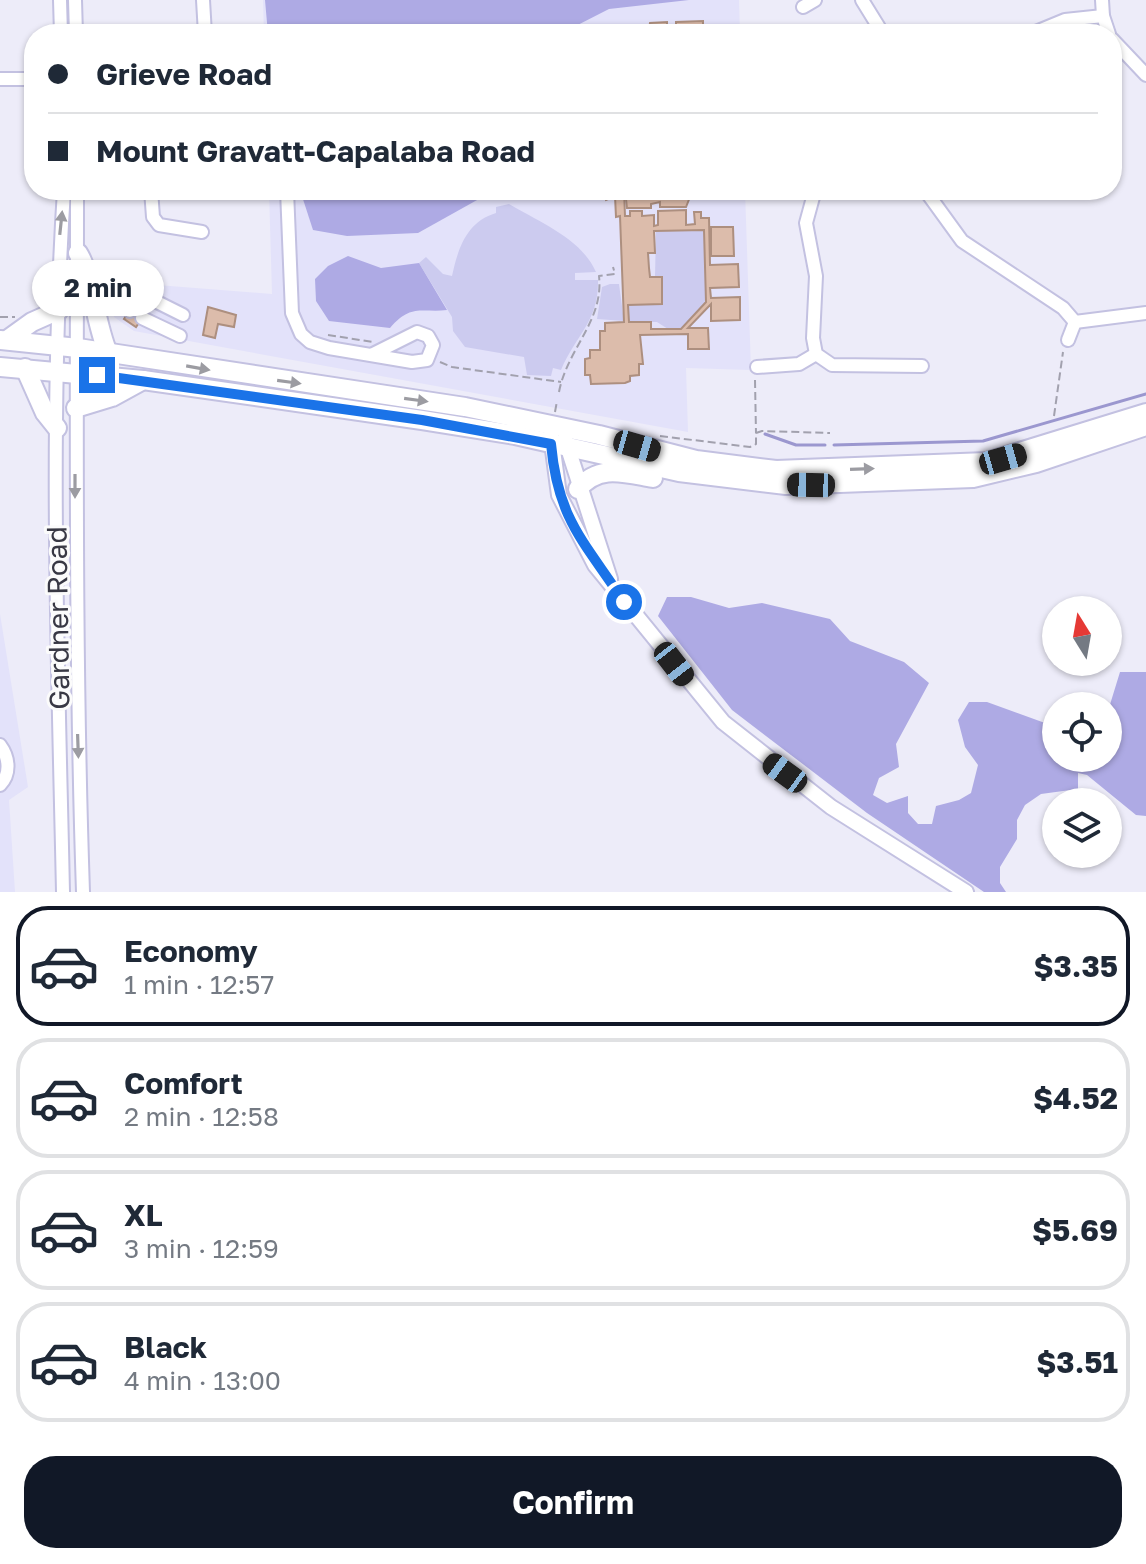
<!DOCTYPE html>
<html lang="en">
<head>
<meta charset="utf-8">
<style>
  body { margin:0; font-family:"Golos Text",sans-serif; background:#f6f6f7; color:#1f2937; height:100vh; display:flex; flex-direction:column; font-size:30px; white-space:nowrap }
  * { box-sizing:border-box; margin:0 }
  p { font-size:26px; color:#747a83 }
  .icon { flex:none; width:44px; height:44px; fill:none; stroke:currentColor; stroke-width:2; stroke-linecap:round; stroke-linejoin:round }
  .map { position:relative; height:892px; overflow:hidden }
  .drawer { display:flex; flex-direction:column; background:#fff; flex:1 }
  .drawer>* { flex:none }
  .banner { position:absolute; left:24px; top:24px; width:1098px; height:176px; border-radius:32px; box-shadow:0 2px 6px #0004; display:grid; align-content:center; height:176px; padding:0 24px; background:#fff }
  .needle { width:52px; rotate:349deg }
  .controls { position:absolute; left:1042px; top:596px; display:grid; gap:16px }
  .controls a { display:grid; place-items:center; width:80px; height:80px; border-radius:50%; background:#fff; box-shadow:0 2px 6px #0004; font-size:40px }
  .end { position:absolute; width:36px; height:36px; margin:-18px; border:10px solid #1a73e8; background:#fff; box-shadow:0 0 0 4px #fff }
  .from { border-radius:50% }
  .bubble { position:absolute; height:56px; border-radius:28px; background:#fff; box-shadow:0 2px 6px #0004; font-size:26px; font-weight:700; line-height:56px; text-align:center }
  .car { position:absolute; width:24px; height:48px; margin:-24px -12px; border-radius:10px; box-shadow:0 0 6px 2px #0007; background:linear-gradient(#222 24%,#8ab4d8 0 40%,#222 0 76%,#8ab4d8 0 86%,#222 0) }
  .banner b { display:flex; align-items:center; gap:28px; height:76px; font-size:30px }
  .banner b+b { border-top:2px solid #e0e1e3 }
  .banner i { width:20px; height:20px; background:#1f2937 }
  ul { padding:14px 0 0; list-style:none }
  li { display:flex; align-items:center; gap:24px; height:120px; margin:0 16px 12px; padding:0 8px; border:4px solid #e0e1e3; border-radius:32px }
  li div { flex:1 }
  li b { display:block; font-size:30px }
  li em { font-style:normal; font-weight:700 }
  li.current { border-color:#111827 }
  li>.icon { width:72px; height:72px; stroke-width:1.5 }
  .action { display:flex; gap:16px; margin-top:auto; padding:16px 24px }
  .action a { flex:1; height:92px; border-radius:32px; background:#111827; color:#fff; font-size:32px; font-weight:700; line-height:92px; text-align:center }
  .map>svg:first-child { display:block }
  .built { fill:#e3e2fa }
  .green { fill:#cccbef }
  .forest { fill:#aeaae4 }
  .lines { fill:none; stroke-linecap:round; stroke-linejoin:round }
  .stream { stroke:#9b97cf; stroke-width:3 }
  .building { fill:#dcbcab; stroke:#ad8f7f; stroke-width:2; fill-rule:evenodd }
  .minor-casing { stroke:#c3c1e1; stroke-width:16 }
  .major-casing { stroke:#c3c1e1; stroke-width:18 }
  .highway-casing { stroke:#c3c1e1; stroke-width:22 }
  .path { stroke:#a2a1ae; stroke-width:2; stroke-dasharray:8 4; stroke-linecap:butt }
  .minor { stroke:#fff; stroke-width:12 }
  .major { stroke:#fff; stroke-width:14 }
  .highway { stroke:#fff; stroke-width:18 }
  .oneway { fill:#9c9ca2 }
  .route { stroke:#1a73e8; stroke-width:10 }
  .labels { text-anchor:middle; stroke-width:6; stroke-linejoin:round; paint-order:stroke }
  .street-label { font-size:28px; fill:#383844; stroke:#fbfbfb }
</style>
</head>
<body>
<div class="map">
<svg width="1146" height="892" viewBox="0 0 1146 892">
  <rect width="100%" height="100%" fill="#edecf9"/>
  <g class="built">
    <polygon points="263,0 739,0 740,34 264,34"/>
    <polygon points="269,190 745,190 751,370 686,368 688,432 134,331 114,317 106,281 272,294"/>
    <polygon points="0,614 28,787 9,800 15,892 0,892"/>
  </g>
  <g class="green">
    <path d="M509 204C539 222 581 238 596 272L575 273V280H598C599 321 576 335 561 370L553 368 551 376 527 375 524 357 465 347 453 331 452 317 419 263 426 257 443 274 452 276C458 249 466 222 496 213V207Z"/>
    <polygon points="704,230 706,302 681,329 668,329 657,322 629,322 628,305 662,304 662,278 655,277 656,231"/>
    <polygon points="610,284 619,284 624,321 597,319 602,287"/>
  </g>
  <g class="forest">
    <polygon points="265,0 689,0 609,9 560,34 268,34"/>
    <polygon points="300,190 495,190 418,233 347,236 313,230"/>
    <path d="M348 256 381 268 419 263 447 310C422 313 411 303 390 328L329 321 316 301 315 279 328 266Z"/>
    <polygon points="667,597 691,597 729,608 762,603 830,619 850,641 904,662 929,683 896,744 899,767 879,778 873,795 887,803 908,796 908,813 918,824 932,824 936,806 959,800 971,793 978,765 965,747 958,720 969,702 987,702 1056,727 1056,758 1108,758 1108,711 1120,672 1146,672 1146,816 1136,815 1087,775 1078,773 1078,789 1041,794 1025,805 1017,820 1017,839 1000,867 1000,883 1006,892 984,892 867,813 732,710 658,616"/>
  </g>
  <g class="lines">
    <g class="stream">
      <polyline points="765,434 796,445 825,445"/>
      <polyline points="834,445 983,441 1146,394"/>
    </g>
  </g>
  <g class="building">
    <polygon points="703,21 703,26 713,34 648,34 650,23 667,22 667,27 676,27 676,22"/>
    <path d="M601 190 619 193 624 190 625 216H630V211H642V216L654 215V226L658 225V211L686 210V225L695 224 694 212H701V218H709L710 265 738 264 739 287 710 288 711 298 740 297V320L711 321V304L688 328H708L709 349H688V334L640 335 643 364H639V375L630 376V381L625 383 591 384 590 375H585V359L590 358V350H600V331H605V323L624 322 620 216 616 217 615 196 606 200ZM704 230 706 302 681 329H651V322H629L628 305 662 304V277H650L649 268 648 253H655L654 231Z"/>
    <polygon points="625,190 696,190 696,197 690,197 686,207 660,207 660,202 651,204 651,208 627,208"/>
    <polygon points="711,227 733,227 734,256 711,256"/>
    <polygon points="135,303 147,311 136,327 124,319"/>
    <polygon points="208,307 236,315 234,327 218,324 215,338 203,335"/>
  </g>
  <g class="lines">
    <defs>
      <g id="minor">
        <polyline points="60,0 61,34"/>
        <polyline points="75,0 76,34"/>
        <polyline points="203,0 205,34"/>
        <polyline points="862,0 883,34"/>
        <polyline points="1102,0 1103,16 1109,34"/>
        <polyline points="803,7 815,0"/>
        <polyline points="1031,34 1065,20 1103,16"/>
        <polyline points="1112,39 1146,75"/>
        <polyline points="0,79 34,79"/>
        <path d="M77 190C77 424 75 658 83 892"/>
        <polyline points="151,190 153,217 159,225 202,232"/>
        <polyline points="287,190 292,313 301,334 310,342 329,348 412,362 427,360 433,345 428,336 417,332 371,355"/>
        <polyline points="815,190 806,223 816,276 813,338 816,354 832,365 922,366"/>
        <polyline points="925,190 962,241 1063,308 1075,322 1146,313"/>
        <polyline points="130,311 123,303 125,299 143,295 183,315"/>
        <polyline points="142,318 180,336"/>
        <polyline points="1068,340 1075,322"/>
        <polyline points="757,367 799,364 816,354"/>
        <path d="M0 745C9 757 11 774 0 785"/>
        <path d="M63 892C58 658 49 423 64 190"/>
      </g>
      <g id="major">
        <polyline points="551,435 559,495 595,565 723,722 831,807 966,892"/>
        <polyline points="565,439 610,579"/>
      </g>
      <g id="highway">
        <path d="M78 253C92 275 95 323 108 353"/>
        <polyline points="0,340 78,348 465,407 599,435 696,460 776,470 987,462 1146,413"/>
        <polyline points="7,340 32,322 59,310"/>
        <polyline points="0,367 143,380 422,420 515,435 679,472 786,485 973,478 1036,463 1146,426"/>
        <polyline points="25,368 45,413 57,428"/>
        <polyline points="76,408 112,397 143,380"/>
        <path d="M578 489C599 464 624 473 653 478"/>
      </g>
    </defs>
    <use href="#minor" class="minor-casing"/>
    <use href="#major" class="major-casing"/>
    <use href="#highway" class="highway-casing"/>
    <g class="path">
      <polyline points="0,317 15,317"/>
      <polyline points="328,335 373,342"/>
      <polyline points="440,362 452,367 561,382"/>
      <polyline points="755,380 756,433"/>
      <path d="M559 392C567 349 604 321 599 276L615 274 613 267"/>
      <polyline points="555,412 557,401"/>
      <polyline points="1054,416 1063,352"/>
      <polyline points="660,436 750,447 756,444 756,433 762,431 830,433"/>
    </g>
    <use href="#minor" class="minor"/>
    <use href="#major" class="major"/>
    <use href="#highway" class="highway"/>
  </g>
  <defs><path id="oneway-solid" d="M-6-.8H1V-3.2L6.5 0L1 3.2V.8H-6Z" transform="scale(2)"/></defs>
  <g class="oneway">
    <use href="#oneway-solid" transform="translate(61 223) rotate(-84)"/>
    <use href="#oneway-solid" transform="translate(198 368) rotate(10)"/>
    <use href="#oneway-solid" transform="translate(289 382) rotate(8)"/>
    <use href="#oneway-solid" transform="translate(416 400) rotate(8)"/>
    <use href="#oneway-solid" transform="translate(862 469) rotate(-2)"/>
    <use href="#oneway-solid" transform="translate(75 486) rotate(90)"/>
    <use href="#oneway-solid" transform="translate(78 746) rotate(88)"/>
  </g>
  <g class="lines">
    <path class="route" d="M97 375 422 420 551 444C558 521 585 542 624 602"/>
  </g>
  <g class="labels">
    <g class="street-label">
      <text transform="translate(58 618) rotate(-91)" y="10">Gardner Road</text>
    </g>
  </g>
</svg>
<div class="controls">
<a><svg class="needle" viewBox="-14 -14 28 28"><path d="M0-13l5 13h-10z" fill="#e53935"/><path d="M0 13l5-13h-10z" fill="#747a83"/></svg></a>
<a><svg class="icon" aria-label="locate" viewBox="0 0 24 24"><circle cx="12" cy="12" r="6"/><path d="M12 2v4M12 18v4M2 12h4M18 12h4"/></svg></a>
<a><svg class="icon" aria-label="layers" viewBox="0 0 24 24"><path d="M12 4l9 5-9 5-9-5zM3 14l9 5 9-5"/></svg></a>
</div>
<i class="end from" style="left:624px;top:602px"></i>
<i class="end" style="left:97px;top:375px"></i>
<div class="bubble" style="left:32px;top:260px;width:132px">2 min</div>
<i class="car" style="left:637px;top:446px;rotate:106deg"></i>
<i class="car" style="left:1003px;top:459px;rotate:74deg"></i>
<i class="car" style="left:811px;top:485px;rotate:271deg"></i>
<i class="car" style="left:674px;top:664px;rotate:142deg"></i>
<i class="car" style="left:785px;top:773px;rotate:306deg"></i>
<div class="banner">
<b><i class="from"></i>Grieve Road</b>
<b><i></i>Mount Gravatt-Capalaba Road</b>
</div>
</div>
<section class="drawer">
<ul>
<li class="current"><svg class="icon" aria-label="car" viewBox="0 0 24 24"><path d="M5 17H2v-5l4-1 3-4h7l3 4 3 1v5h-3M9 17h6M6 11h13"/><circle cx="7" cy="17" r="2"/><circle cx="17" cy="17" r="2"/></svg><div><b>Economy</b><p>1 min · 12:57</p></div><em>$3.35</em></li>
<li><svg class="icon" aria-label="car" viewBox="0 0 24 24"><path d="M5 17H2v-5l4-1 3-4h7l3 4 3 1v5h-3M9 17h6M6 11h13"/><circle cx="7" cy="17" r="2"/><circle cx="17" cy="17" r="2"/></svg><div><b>Comfort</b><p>2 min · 12:58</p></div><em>$4.52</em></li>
<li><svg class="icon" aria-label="car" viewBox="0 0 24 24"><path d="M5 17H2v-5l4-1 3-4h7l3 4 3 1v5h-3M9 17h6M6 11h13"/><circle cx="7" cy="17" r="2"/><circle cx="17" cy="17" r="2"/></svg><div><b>XL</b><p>3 min · 12:59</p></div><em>$5.69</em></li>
<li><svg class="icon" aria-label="car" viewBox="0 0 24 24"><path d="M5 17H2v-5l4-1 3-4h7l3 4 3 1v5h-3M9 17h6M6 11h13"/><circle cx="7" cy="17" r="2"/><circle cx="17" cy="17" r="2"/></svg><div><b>Black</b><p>4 min · 13:00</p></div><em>$3.51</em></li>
</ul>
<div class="action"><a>Confirm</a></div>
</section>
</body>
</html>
